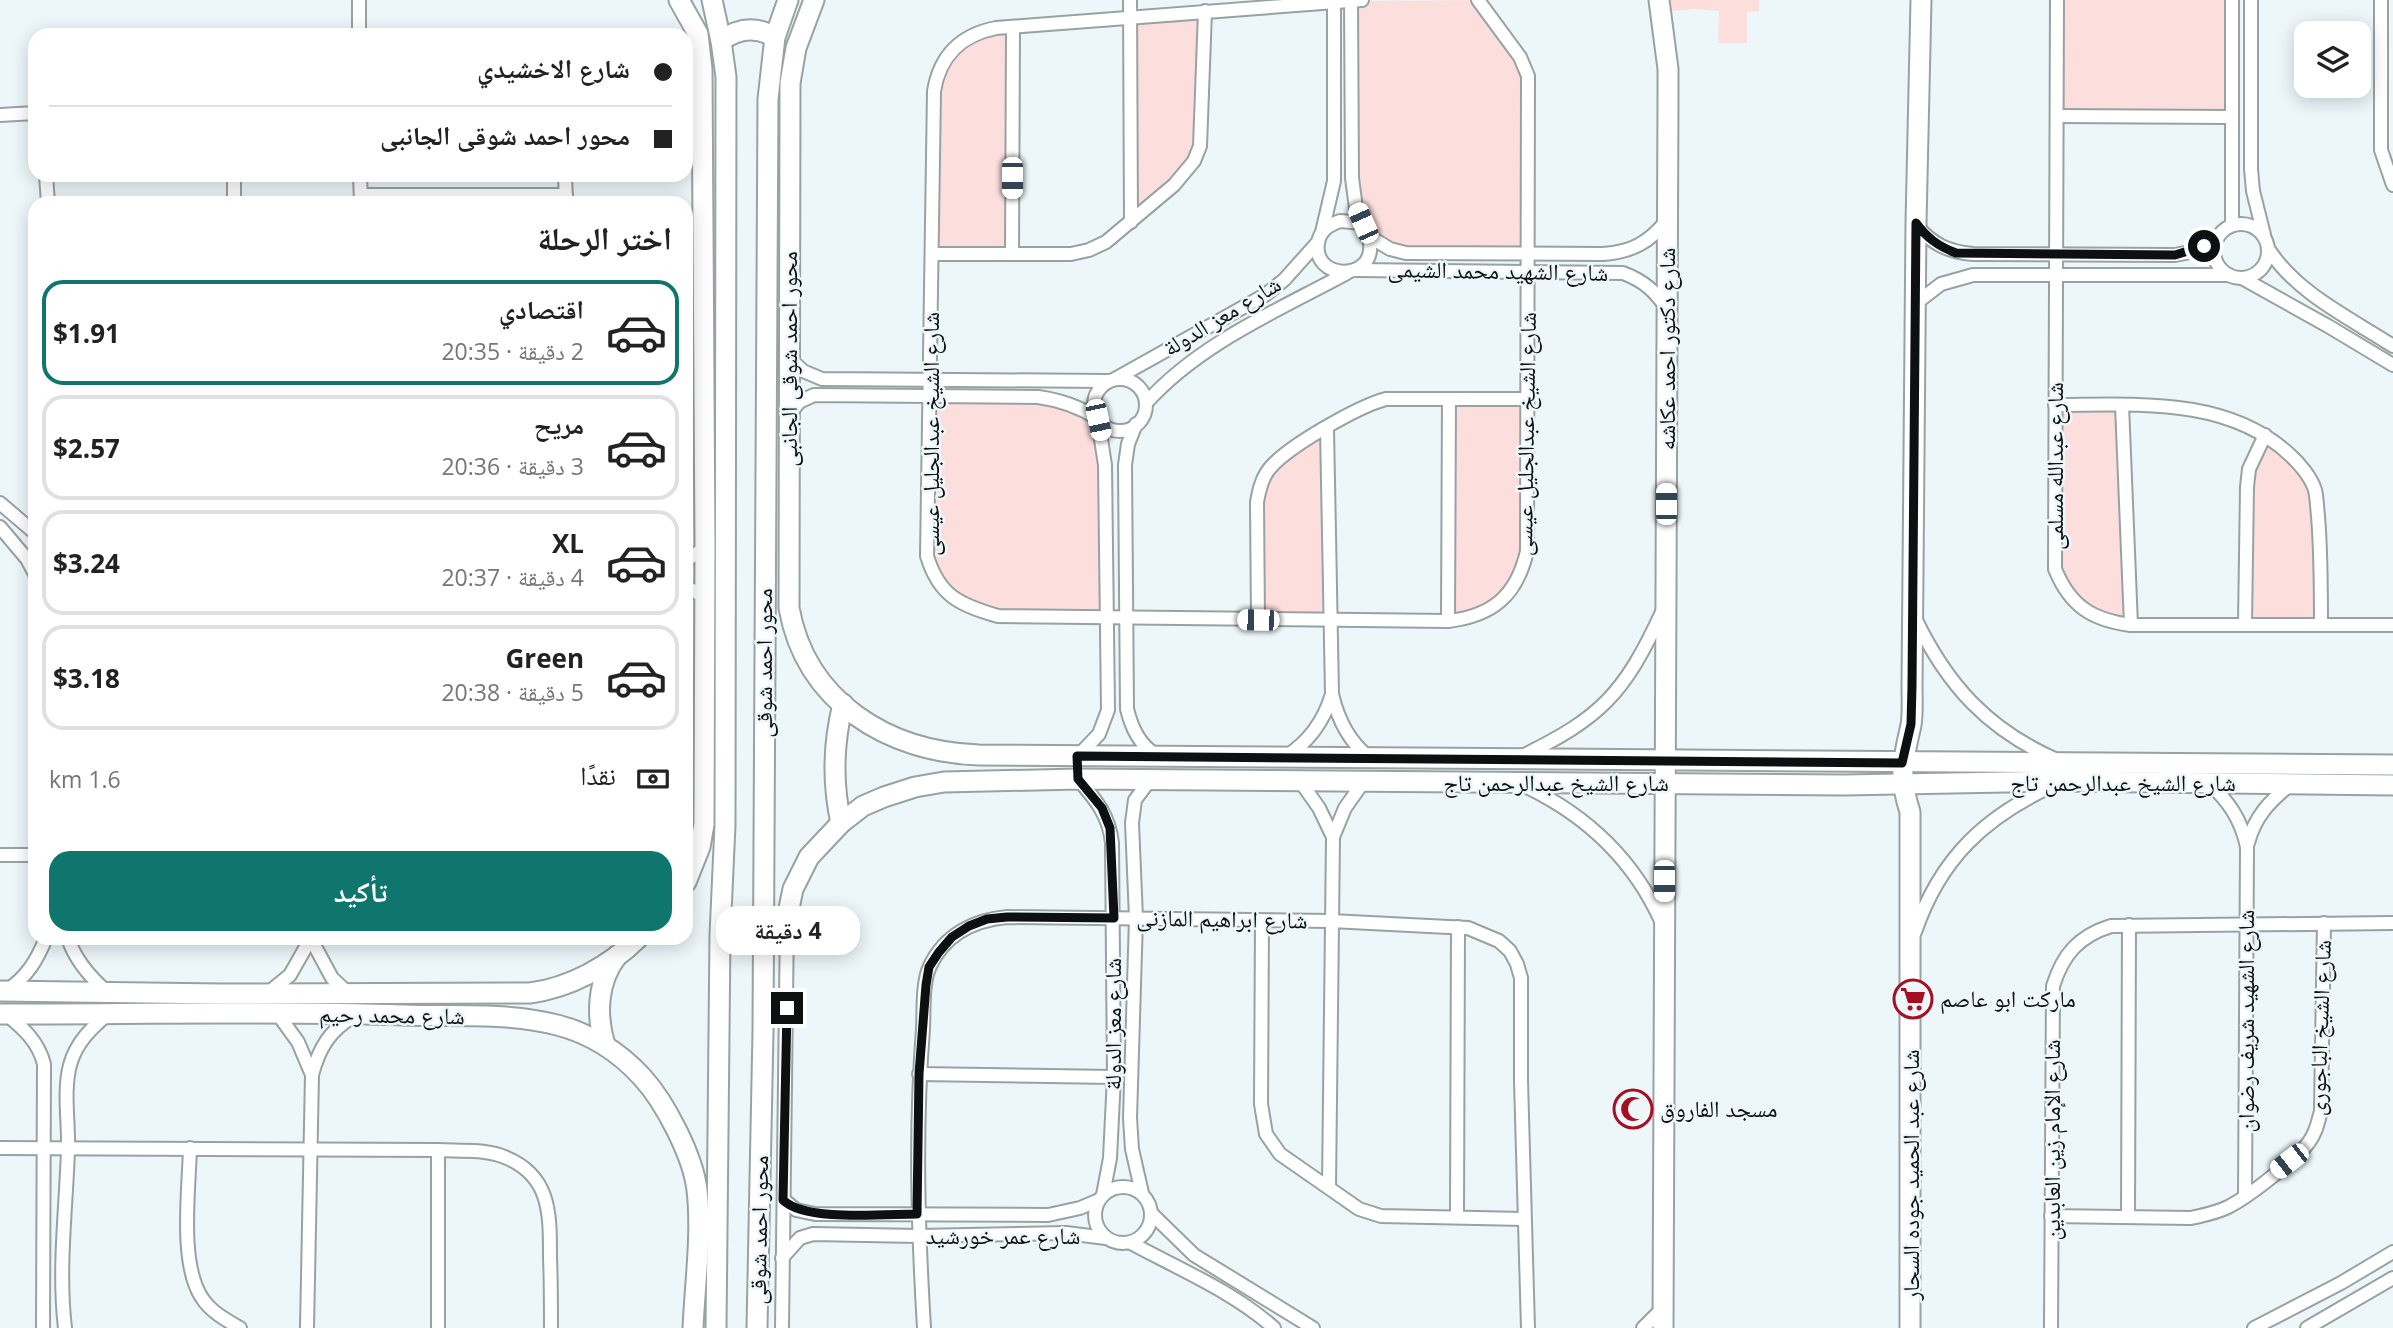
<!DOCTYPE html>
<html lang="ar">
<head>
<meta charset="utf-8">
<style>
  body { margin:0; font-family:"Open Sans","Noto Naskh Arabic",sans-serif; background:#f6f6f6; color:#222; direction:rtl; height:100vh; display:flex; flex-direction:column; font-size:26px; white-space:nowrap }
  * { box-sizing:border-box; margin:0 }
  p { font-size:23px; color:#767676 }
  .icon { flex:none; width:38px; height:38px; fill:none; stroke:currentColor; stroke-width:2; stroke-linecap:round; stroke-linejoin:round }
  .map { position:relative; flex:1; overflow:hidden; direction:ltr }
  .details { position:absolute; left:28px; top:196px; width:665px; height:749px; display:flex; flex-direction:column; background:#fff; border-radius:21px; box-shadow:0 4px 18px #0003; direction:rtl }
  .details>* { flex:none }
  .hud { position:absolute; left:28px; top:28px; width:665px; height:154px; border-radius:21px; box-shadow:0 4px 18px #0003; direction:rtl; display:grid; align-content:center; height:154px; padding:0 21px; background:#fff }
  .tools { position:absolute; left:2294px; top:21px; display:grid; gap:14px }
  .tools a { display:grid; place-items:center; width:77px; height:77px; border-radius:14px; background:#fff; box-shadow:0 4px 18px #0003; font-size:35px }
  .end { position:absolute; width:32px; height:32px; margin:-16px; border:9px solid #0d1011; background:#fff; box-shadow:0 0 0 4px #fff }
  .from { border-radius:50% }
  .bubble { position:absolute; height:49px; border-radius:21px; background:#fff; box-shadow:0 4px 18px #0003; font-size:23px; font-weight:700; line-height:49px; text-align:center; direction:rtl }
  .car { position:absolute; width:21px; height:42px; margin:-21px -10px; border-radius:9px; box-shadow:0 0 5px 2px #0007; background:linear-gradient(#fff 24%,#345 0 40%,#fff 0 76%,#345 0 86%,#fff 0) }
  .hud b { display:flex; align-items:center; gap:24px; height:66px; font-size:26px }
  .hud b+b { border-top:2px solid #e0e0e0 }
  .hud i { width:18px; height:18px; background:#222 }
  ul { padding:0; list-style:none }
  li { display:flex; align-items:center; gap:21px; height:105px; margin:0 14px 10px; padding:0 7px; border:4px solid #e0e0e0; border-radius:21px }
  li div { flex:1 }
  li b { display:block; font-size:26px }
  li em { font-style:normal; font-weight:700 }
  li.on { border-color:#0f766e }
  li>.icon { width:63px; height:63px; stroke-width:1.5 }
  h2 { padding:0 21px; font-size:32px; line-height:84px }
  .pay { display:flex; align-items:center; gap:18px; height:77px; padding:0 21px; font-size:26px }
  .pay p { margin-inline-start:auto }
  .primary-button { display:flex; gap:14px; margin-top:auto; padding:14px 21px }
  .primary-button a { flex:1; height:80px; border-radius:21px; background:#0f766e; color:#fff; font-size:28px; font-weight:700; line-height:80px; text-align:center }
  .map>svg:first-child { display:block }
  .green { fill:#fcdfdd }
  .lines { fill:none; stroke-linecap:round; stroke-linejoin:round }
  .street-casing { stroke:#98a2a3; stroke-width:16 }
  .secondary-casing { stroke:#98a2a3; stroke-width:23 }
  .street { stroke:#fff; stroke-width:12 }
  .secondary { stroke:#fff; stroke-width:19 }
  .route { stroke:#0d1011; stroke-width:9 }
  .labels { text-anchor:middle; stroke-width:5; stroke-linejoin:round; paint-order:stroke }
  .street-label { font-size:23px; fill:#0d1011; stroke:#edf7f9 }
  .poi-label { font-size:23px; fill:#0d1011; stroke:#edf7f9; text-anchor:start }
</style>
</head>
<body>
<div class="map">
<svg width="2393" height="1328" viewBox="0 0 2393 1328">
  <rect width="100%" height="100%" fill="#edf7f9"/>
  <g class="green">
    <polygon points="1478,0 1525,66 1529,254 1406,253 1375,242 1356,208 1351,1"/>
    <polygon points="1659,0 1759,0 1759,11 1747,12 1747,43 1718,43 1719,11 1694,9 1662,12"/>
    <polygon points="2057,0 2232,0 2231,117 2057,116"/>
    <polygon points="1205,11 1200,146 1174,185 1131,222 1130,17"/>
    <polygon points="1013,27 1012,254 932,254 934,91 953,48"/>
    <polygon points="931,396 1038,397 1098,420 1108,617 998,616 962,604 931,570"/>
    <polygon points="1449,399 1528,399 1527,551 1501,601 1448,621"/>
    <polygon points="2055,405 2122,405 2131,625 2096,617 2055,569"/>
    <polygon points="1327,428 1329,621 1258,620 1257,502 1267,471"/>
    <polygon points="2265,435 2315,490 2321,624 2245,624 2247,487"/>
  </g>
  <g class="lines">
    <defs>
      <g id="street">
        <polyline points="359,0 359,35"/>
        <polyline points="1130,0 1131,222"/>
        <polyline points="1351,0 1352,178 1356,208 1363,223"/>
        <path d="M1362 0 996 28C961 35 940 55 934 91L927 556C939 596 960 605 998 616L1448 621C1493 616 1517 595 1527 551L1528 76 1520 57 1478 0"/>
        <path d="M2057 0 2055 569C2070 606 2092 620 2131 625H2393"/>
        <polyline points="2251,0 2251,169 2253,191 2264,235"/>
        <polyline points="2381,0 2381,150 2393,185"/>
        <polyline points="0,115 35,113"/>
        <polyline points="2057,116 2231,117"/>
        <polyline points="46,175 48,203"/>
        <polyline points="360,175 361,203"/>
        <polyline points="565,175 566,203"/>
        <polyline points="361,195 566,195"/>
        <polyline points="234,203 234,175"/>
        <path d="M1340 221 1363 223C1365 230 1370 237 1370 244 1374 282 1312 280 1318 243 1320 230 1329 225 1340 221Z"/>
        <circle cx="2241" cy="251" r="27"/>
        <path d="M1916 225C1932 244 1948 252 1973 254L2175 255 2190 252 2217 238"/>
        <polyline points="2232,225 2232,0"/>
        <polyline points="1322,232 1334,181 1334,0"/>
        <path d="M1367 235 1390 249 1406 253 1603 254C1632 252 1650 242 1667 220"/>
        <path d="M2269 250C2298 294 2350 318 2393 346"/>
        <polyline points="932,254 1071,254 1089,250 1106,242 1174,185 1194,161 1200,146 1205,11"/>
        <polyline points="1012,254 1013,27"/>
        <path d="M1357 270 1623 273C1644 281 1655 291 1667 309"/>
        <polyline points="2242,278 2328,326 2393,365"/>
        <polyline points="1915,304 1941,284 1973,275 2229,275"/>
        <polyline points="789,358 803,371 822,379 1107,381"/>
        <polyline points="1115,379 1265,295 1284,280 1318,242"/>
        <circle cx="1120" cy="405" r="26"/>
        <path d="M1146 403C1200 343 1277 311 1347 273"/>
        <path d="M2055 405C2134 405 2227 396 2290 455 2299 463 2311 477 2315 490 2317 498 2317 508 2318 516 2321 552 2321 588 2321 624"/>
        <polyline points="2122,405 2131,625"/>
        <path d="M789 415 799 402 814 395 1038 397C1060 400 1078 406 1097 418"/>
        <path d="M1136 424 1128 444 1125 465 1127 709C1132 729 1140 746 1158 756"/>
        <path d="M1327 428 1332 694C1338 720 1349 742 1370 758"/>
        <polyline points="0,503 35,533"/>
        <polyline points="0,527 27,559 35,574"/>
        <polyline points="686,561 705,547"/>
        <polyline points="686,586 705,598"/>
        <path d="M1915 618C1947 685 1988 730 2057 760"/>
        <path d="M1258 620 1257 502C1259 491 1261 481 1267 472 1282 449 1359 406 1386 399H1528"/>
        <polyline points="1448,621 1449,399"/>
        <polyline points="2245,624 2247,487 2249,469 2265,435"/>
        <polyline points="1078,756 1099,734 1108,710 1105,465 1098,420"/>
        <path d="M1285 757C1309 742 1324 721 1332 694"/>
        <path d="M1520 757C1601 718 1624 694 1662 612"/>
        <path d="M1078 779C1096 800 1109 815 1112 843L1114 1077 1110 1158 1103 1195"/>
        <polyline points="1300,781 1319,808 1333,837"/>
        <path d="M2209 783C2229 802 2241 819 2247 847L2245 1196"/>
        <path d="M1525 786C1586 815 1634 860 1662 923"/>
        <path d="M2248 843C2255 816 2270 801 2291 784"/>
        <polyline points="0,855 35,855"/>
        <polyline points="1262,921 1261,1104 1266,1134 1280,1154 1359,1209 1381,1216 1524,1219"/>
        <path d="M1915 932C1940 859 1984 817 2054 785"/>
        <path d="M68 938C75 960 89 976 106 991"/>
        <polyline points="311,939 332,978 348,993"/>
        <path d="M7 990C27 977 37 960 46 938"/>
        <polyline points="268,993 290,975 311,938"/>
        <polyline points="277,1013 298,1042 312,1075"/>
        <path d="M6 1014C23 1028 38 1041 44 1064L43 1328"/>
        <polyline points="919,1074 1114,1077"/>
        <path d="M0 1148 438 1150C458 1151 482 1149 502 1156 551 1174 550 1213 550 1258 551 1281 551 1305 551 1328"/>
        <path d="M190 1148C189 1189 179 1264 202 1298 211 1312 226 1320 240 1328"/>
        <polyline points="438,1150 438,1328"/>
        <polyline points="1329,1186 1333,837 1345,808 1364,781"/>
        <circle cx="1123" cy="1215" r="28"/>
        <polyline points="1142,1193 1132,1149 1130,1118 1136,918 1132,823 1135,800 1150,780"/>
        <polyline points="784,1200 796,1210 815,1214 1048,1215 1080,1208 1099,1200"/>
        <polyline points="1152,1214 1194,1255 1313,1328"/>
        <polyline points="1457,1216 1458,927"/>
        <path d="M2051 1216 2191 1218C2204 1215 2216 1213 2228 1207 2248 1197 2296 1160 2309 1142 2316 1133 2318 1122 2321 1111L2324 923"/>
        <polyline points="2128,1217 2129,925"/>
        <path d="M1131 1243C1179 1269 1234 1292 1274 1328"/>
        <polyline points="782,1258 800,1238 813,1234 918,1236 1066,1233 1106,1238"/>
        <path d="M65 1328C58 1270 66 1209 68 1150 69 1123 63 1092 70 1065 76 1043 91 1028 108 1014"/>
        <path d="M307 1328 312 1075C319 1048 330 1030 354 1016"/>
        <polyline points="782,1328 787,918"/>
        <path d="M924 1328C918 1228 915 1129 923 1029 924 1010 922 983 930 966 945 934 975 920 1007 917L1331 921 1468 928 1499 941 1510 951 1517 964 1521 978V1081L1528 1328"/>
        <polyline points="1643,1328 1662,1309"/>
        <path d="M2051 1328 2053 986C2063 954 2079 936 2111 926L2393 923"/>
        <polyline points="2254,1328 2341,1283 2393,1252"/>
        <polyline points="2307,1328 2393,1278"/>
      </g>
      <g id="secondary">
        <polyline points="679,0 698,34 702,69 705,547 704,824 700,847 686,882"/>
        <polyline points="712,0 721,41 726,77 725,825 720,935 716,1328"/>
        <path d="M814 0 796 48 790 83 789 608C806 702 888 752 979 755L2393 765"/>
        <polyline points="1659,0 1668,69 1668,97 1663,1328"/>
        <path d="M721 41C738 28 756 26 775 37"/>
        <path d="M841 823C832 782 833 744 843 704"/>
        <polyline points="762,917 787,918 793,889 809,857 841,823 863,806 884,797 915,787 944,782 1078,779 1844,785 2063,781 2393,785"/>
        <path d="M0 991 221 994 530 993C569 988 610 966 638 938"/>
        <path d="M0 1014C134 1014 269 1011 403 1015 453 1017 508 1012 557 1025 589 1033 619 1052 642 1077 665 1102 693 1156 697 1190 702 1235 695 1283 693 1328"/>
        <path d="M605 1045C596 1016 597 981 617 956"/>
        <polyline points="757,1328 763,1031 768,99 775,37 788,0"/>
        <path d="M1910 1328V812C1898 774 1903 762 1911 725 1913 713 1912 699 1912 686L1916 223 1921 0"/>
      </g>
    </defs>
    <use href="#street" class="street-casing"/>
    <use href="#secondary" class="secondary-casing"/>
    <use href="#street" class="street"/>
    <use href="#secondary" class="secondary"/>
  </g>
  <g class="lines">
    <path class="route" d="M787 1008 783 1200C805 1222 885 1214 917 1214L919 1074 926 985 929 967 939 952 952 937 969 926 987 919 1007 917 1114 918 1110 828 1102 808 1078 779 1077 756 1902 763 1911 724 1912 686 1916 223C1927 238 1938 246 1956 253L2175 255 2204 246"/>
  </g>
  <defs>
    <symbol id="supermarket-ring" viewBox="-11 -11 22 22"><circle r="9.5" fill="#edf7f9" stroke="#a60e23" stroke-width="1.5"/><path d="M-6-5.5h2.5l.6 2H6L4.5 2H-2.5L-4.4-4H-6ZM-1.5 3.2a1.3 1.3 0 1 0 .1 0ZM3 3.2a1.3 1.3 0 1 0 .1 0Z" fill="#a60e23"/></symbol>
    <symbol id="mosque-ring" viewBox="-11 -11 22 22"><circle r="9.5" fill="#edf7f9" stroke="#a60e23" stroke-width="1.5"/><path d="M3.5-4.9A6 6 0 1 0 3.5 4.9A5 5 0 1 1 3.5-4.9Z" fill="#a60e23"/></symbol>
  </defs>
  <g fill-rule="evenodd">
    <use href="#supermarket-ring" x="1891" y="977" width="44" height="44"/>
    <use href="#mosque-ring" x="1611" y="1087" width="44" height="44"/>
  </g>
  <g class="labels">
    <g class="street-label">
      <text transform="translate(1498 271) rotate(1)" y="8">شارع الشهيد محمد الشيمى</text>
      <text transform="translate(1222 316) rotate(-31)" y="8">شارع معز الدولة</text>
      <text transform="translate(1667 349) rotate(-90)" y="8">شارع دكتور احمد عكاشه</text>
      <text transform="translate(789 359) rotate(-90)" y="8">محور احمد شوقى الجانبى</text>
      <text transform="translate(931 434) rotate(-90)" y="8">شارع الشيخ عبدالجليل عيسى</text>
      <text transform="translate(1526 434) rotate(-89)" y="8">شارع الشيخ عبدالجليل عيسى</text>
      <text transform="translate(2055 466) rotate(-90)" y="8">شارع عبدالله مسلمى</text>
      <text transform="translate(764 663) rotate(-90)" y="8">محور احمد شوقى</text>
      <text x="1556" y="791">شارع الشيخ عبدالرحمن تاج</text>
      <text x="2123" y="791">شارع الشيخ عبدالرحمن تاج</text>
      <text transform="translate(1222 919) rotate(1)" y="8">شارع ابراهيم المازنى</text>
      <text transform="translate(392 1015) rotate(1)" y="8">شارع محمد رحيم</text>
      <text transform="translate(2246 1021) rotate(-90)" y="8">شارع الشهيد شريف رضوان</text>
      <text transform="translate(1113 1024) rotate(-90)" y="8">شارع معز الدولة</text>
      <text transform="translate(2320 1028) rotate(-88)" y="8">شارع الشيخ الباجورى</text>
      <text transform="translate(2052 1140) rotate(-90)" y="8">شارع الإمام زين العابدين</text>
      <text transform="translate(1911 1175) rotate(-90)" y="8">شارع عبد الحميد جوده السحار</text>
      <text transform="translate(759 1230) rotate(-89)" y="8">محور احمد شوقى</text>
      <text x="1003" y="1244">شارع عمر خورشيد</text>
    </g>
    <g class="poi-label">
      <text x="1940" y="1007">ماركت ابو عاصم</text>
      <text x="1660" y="1117">مسجد الفاروق</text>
    </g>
  </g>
</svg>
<div class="tools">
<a><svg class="icon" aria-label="layers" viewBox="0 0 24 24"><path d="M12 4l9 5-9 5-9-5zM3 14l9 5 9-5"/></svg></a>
</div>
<i class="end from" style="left:2204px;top:246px"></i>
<i class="end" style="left:787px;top:1008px"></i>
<div class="bubble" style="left:716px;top:906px;width:144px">4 دقيقة</div>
<i class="car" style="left:1012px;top:178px;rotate:180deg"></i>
<i class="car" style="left:1363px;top:223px;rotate:336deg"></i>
<i class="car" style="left:1098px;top:420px;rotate:168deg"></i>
<i class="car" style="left:1666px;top:504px;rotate:0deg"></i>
<i class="car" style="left:1258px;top:620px;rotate:271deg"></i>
<i class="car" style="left:1664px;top:881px;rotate:180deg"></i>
<i class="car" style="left:2289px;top:1161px;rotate:232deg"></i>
<div class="hud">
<b><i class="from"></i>شارع الاخشيدي</b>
<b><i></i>محور احمد شوقى الجانبى</b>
</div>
<section class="details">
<h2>اختر الرحلة</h2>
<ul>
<li class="on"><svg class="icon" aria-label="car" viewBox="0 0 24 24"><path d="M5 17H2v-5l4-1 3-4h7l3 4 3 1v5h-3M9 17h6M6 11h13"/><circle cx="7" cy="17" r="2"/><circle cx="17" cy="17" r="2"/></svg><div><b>اقتصادي</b><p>2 دقيقة · 20:35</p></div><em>$1.91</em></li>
<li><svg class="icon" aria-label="car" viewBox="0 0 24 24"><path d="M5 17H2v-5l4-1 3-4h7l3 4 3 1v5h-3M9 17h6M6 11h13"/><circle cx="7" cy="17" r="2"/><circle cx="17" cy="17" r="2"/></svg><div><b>مريح</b><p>3 دقيقة · 20:36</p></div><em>$2.57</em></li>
<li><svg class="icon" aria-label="car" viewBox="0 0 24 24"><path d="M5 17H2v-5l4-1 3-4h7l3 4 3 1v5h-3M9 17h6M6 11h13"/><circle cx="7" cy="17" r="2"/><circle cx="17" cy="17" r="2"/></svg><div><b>XL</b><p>4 دقيقة · 20:37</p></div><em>$3.24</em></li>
<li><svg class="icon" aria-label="car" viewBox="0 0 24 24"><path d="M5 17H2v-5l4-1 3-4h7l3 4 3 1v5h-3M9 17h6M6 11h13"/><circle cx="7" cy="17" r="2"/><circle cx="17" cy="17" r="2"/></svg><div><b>Green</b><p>5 دقيقة · 20:38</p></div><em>$3.18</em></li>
</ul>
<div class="pay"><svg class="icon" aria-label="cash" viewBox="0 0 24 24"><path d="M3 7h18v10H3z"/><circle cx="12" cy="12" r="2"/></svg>نقدًا<p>1.6 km</p></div>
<div class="primary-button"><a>تأكيد</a></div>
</section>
</div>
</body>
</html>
